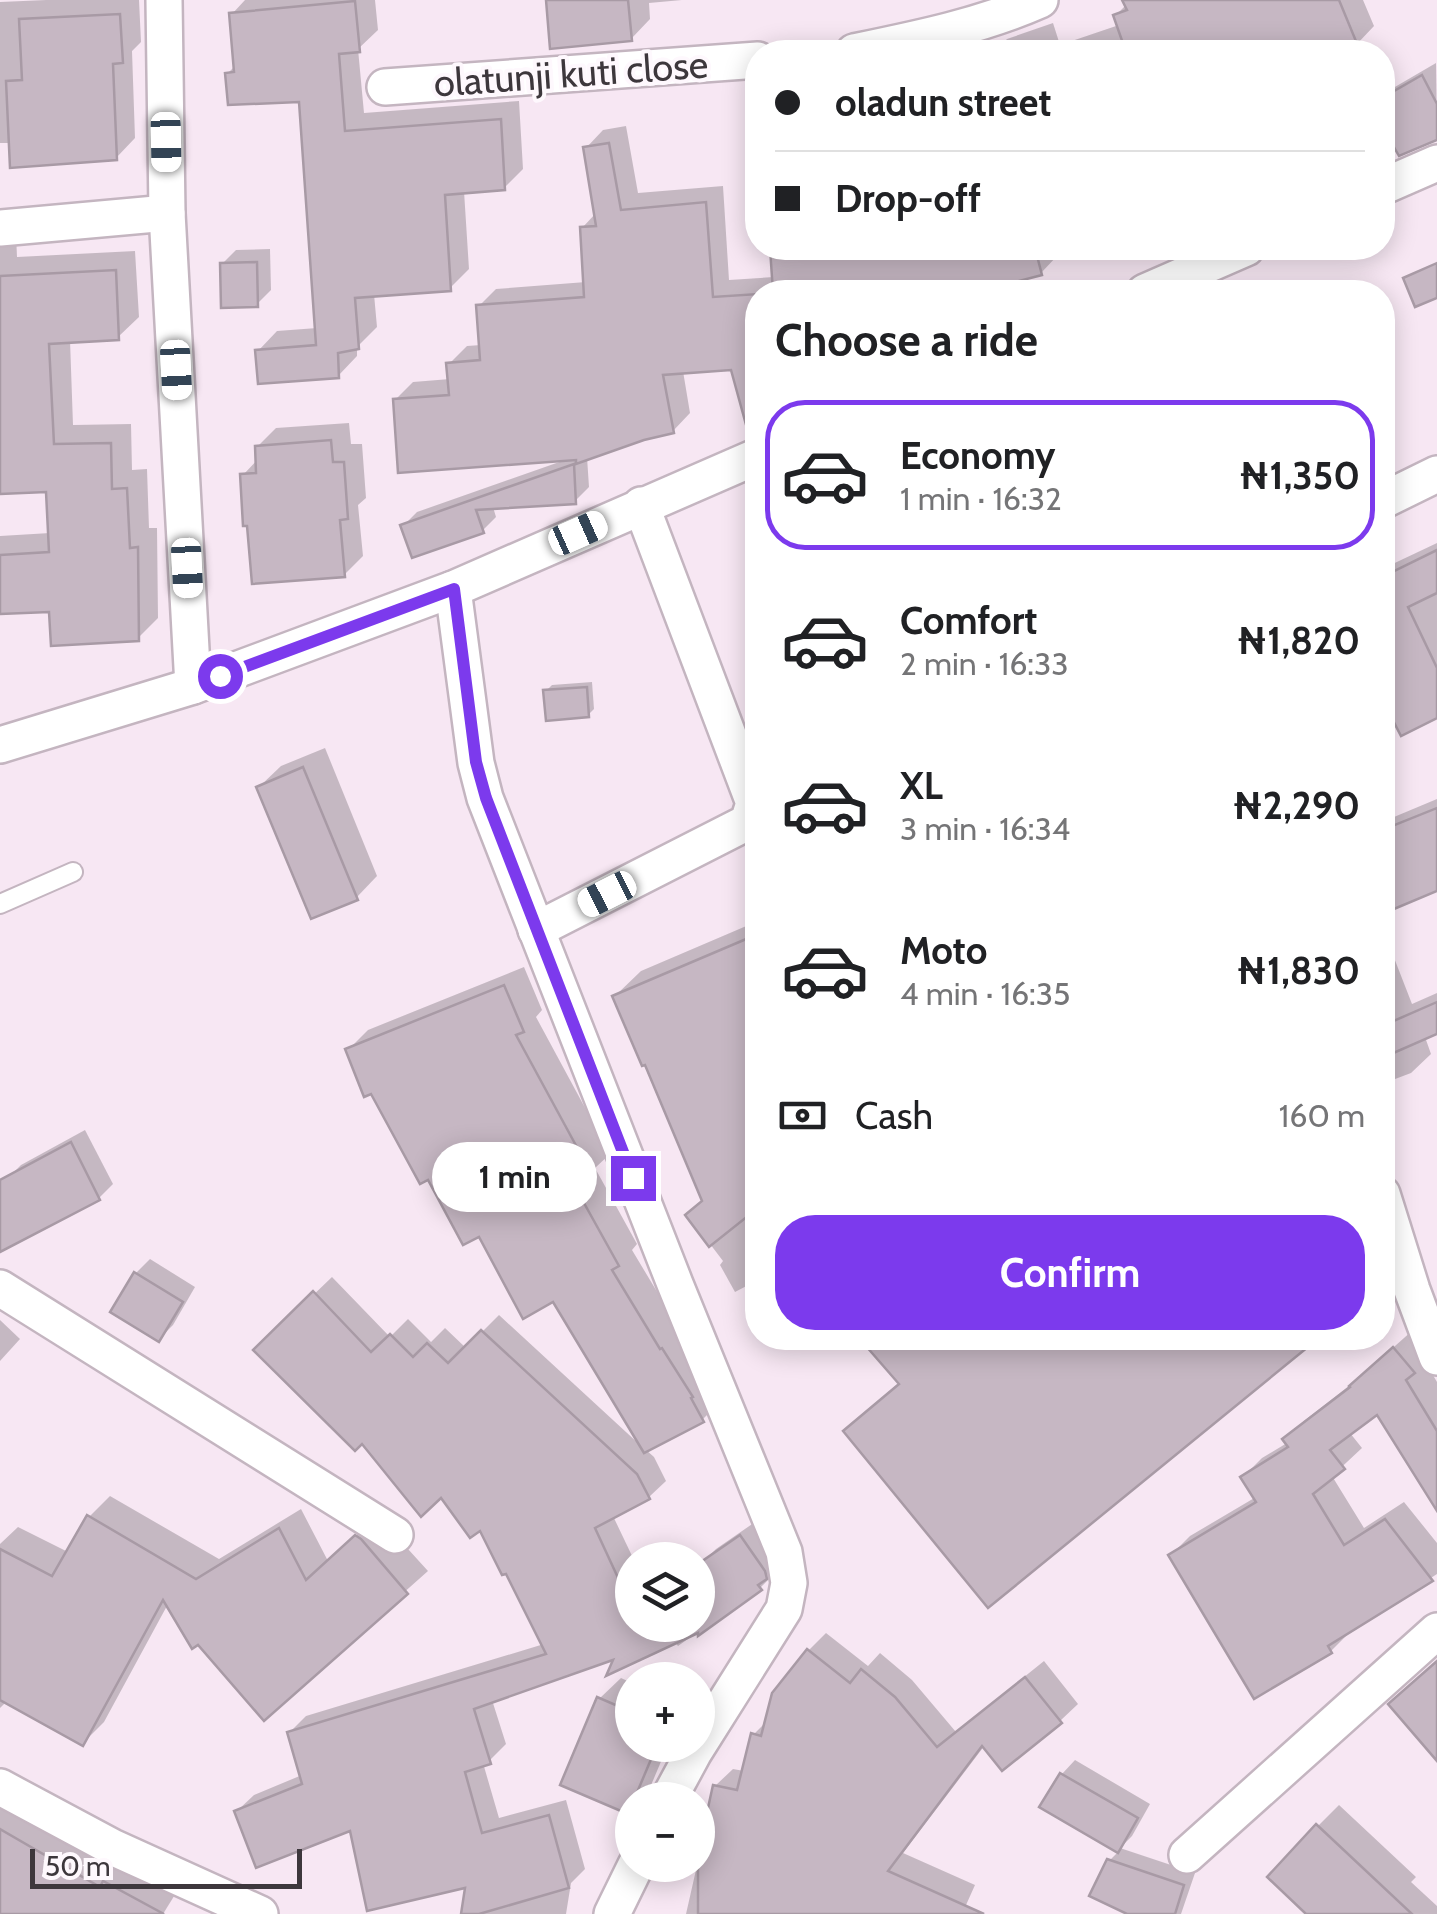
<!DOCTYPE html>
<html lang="en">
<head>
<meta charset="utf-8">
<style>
  body { margin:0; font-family:Cabin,sans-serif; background:#f2f2f2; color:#202124; height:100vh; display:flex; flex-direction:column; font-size:38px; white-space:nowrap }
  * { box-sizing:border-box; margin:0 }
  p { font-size:32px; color:#757577 }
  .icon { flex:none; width:55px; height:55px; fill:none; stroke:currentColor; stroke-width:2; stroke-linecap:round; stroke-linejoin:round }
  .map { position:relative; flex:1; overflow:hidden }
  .panel { position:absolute; left:745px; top:280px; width:650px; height:1070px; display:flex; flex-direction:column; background:#fff; border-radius:40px; box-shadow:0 5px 25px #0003 }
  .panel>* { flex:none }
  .banner { position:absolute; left:745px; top:40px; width:650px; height:220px; border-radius:40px; box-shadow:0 5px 25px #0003; display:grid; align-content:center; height:220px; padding:0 30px; background:#fff }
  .buttons { position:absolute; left:615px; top:1542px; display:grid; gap:20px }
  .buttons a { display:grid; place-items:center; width:100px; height:100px; border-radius:50%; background:#fff; box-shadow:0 5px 25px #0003; font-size:50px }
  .scale { position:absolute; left:30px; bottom:25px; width:272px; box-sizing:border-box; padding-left:10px; border:5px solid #3d373c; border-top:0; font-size:28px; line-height:35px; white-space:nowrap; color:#3d373c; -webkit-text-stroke:8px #fef8fd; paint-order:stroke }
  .end { position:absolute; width:45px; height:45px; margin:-22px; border:12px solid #7c3aed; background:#fff; box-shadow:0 0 0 5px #fff }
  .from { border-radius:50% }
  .bubble { position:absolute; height:70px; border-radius:35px; background:#fff; box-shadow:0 5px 25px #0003; font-size:32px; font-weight:700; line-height:70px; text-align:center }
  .car { position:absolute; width:30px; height:60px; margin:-30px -15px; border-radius:12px; box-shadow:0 0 8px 2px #0007; background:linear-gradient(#fff 24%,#345 0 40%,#fff 0 76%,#345 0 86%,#fff 0) }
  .banner b { display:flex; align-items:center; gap:35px; height:95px; font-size:38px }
  .banner b+b { border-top:2px solid #e0e0e0 }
  .banner i { width:25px; height:25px; background:#202124 }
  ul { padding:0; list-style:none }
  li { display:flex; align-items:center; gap:30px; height:150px; margin:0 20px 15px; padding:0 10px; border:5px solid transparent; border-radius:40px }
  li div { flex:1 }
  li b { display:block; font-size:38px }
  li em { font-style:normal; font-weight:700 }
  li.active { border-color:#7c3aed }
  li>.icon { width:90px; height:90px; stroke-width:1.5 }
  h2 { padding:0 30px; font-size:45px; line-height:120px }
  .pay { display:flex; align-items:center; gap:25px; height:110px; padding:0 30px; font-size:38px }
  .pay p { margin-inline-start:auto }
  .primary-button { display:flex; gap:20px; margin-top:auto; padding:20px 30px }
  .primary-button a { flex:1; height:115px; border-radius:40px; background:#7c3aed; color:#fff; font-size:40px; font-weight:700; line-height:115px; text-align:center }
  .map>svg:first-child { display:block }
  .shadow { fill:#0003 }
  .building { fill:#c6b7c3; stroke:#a89aa5; stroke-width:2.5 }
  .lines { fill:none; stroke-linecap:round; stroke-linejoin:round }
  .lane-casing { stroke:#c4b5c0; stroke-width:22 }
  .street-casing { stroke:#c4b5c0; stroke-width:40 }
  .lane { stroke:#fff; stroke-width:18 }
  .street { stroke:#fff; stroke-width:35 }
  .route { stroke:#7c3aed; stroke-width:12 }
  .labels { text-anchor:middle; stroke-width:8; stroke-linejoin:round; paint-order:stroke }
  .street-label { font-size:38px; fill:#3d373c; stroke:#fef8fd }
</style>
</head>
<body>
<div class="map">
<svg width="1437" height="1914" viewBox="0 0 1437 1914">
  <rect width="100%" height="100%" fill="#f7e7f3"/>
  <g class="shadow">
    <polygon points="46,0 139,0 141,42 132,51 135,138 116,158 11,143 0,143 0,2"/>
    <polygon points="245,0 375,0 378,30 358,49 364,113 519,101 523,169 504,188 464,191 469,269 450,288 374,294 377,327 357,347 357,356 338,376 258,351 277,331 317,328 301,99 227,74 236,65 232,14"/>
    <polygon points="548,0 682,0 649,3 650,19 631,39"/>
    <polygon points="1125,0 1363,0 1374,26 1357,44 1351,46 1353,52 994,52 1007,39 1053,23 1060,45 1119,25 1116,15 1127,4"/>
    <polygon points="1436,63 1437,136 1382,120 1382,96 1388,91"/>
    <polygon points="626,126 638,193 723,186 729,280 774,277 772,248 1056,248 1058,255 1041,273 966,292 758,292 758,406 733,368 683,371 690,413 673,431 587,457 589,487 575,501 493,507 496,517 482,531 403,526 417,512 565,460 395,400 413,382 450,379 449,364 467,346 481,345 479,306 496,289 586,282 582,228 596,213 586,148 603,130"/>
    <polygon points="16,233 17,257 135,251 139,317 118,337 70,340 73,425 131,424 132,470 147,469 149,528 157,528 158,618 137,639 52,609 0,612 0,536 50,533 48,489 0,492 0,234"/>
    <polygon points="270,249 271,290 257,304 222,264 236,250"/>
    <polygon points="349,423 351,444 362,444 366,498 358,505 363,556 344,575 243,475 258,459 257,447 276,428"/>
    <polygon points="1437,543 1437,715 1382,569"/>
    <polygon points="592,682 594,709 588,715 546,691 552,685"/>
    <polygon points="325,748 377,876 356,898 259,787 281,766"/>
    <polygon points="1437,799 1437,888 1382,911 1382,822"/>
    <polygon points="758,921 758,1280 735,1292 720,1265 723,1261 688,1215 704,1199 615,996 641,971"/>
    <polygon points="1384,932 1412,1004 1437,993 1437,1032 1425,1037 1431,1054 1411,1073 1382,1084"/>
    <polygon points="524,967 542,1010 536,1017 610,1154 595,1168 637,1244 632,1250 722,1400 702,1420 645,1449 654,1457 666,1481 649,1497 613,1516 634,1560 632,1560 632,1625 698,1625 698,1571 701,1569 699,1566 716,1549 758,1520 777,1571 760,1588 678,1646 674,1641 618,1655 492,1700 506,1744 489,1761 483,1763 499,1818 566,1800 585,1869 571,1883 566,1914 463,1914 468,1885 352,1827 237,1811 254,1795 302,1775 290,1732 306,1716 544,1644 507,1570 480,1527 442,1494 362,1440 256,1350 332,1277 390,1337 408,1319 431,1342 445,1328 466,1348 499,1315 639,1444 554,1299 480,1233 429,1176 348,1050 368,1030"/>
    <polygon points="85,1130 113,1184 99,1198 0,1235 0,1186 21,1165"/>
    <polygon points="150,1259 195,1287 173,1325 159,1339 136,1273"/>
    <polygon points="0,1320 20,1339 0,1361"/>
    <polygon points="1413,1330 1424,1360 1437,1382 1437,1507 1377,1412 1350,1433 1362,1448 1332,1476 1364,1528 1404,1502 1437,1543 1437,1574 1349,1631 1350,1632 1331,1651 1171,1555 1190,1536 1256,1497 1243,1477 1262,1458 1287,1443 1285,1439 1304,1421 1359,1378"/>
    <polygon points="862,1338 1313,1338 1302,1348 846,1431 900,1382"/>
    <polygon points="110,1496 219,1559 301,1509 328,1561 378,1516 428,1571 264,1717 168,1604 104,1722 83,1743 7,1701 0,1708 0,1544 18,1527 68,1552 89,1517"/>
    <polygon points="826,1633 868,1666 880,1653 912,1680 956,1732 1044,1661 1078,1704 1060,1721 1003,1768 985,1745 903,1853 975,1885 962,1914 686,1914 715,1786 733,1769 744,1771 754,1734 768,1720 809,1650"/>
    <polygon points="621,1678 632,1683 632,1745 668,1745 649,1790 638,1800 632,1800 632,1806 628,1811 599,1699"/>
    <polygon points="1075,1760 1150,1804 1132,1836 1120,1848 1195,1873 1181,1914 1133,1914 1110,1860 1119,1851 1062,1774"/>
    <polygon points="0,1797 176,1893 163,1914 0,1914"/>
    <polygon points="1339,1805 1416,1877 1411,1882 1437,1906 1437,1914 1310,1914 1318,1826"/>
  </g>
  <g class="building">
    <polygon points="546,0 628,0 632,41 550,49"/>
    <polygon points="1122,0 1339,0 1358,46 1343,52 1126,52 1113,15 1127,10"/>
    <polygon points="355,1 360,52 339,54 345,131 501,119 505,190 445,195 451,291 355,298 359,349 338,353 339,378 258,384 255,350 316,345 299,102 228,105 225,73 234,72 229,13"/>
    <polygon points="120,14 123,63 113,64 117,160 10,168 6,81 22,80 19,19"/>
    <polygon points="1422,75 1437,104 1437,140 1399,156 1382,126 1382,98"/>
    <polygon points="609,143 621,210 706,202 713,297 758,294 758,431 748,432 731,370 663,375 674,433 644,440 576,464 576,460 398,473 393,399 449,395 446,363 480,360 476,305 584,297 580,227 596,226 583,147"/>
    <polygon points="770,248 1035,248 1042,275 976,292 773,292"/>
    <polygon points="257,262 258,307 221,308 220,263"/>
    <polygon points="1437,263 1437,298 1415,307 1403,278"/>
    <polygon points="116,270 119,340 49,344 54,444 111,443 112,489 127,488 130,548 138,547 139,641 51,646 49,612 0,614 0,555 49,552 46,492 0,494 0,276"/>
    <polygon points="331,440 333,462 344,462 348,519 340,520 345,577 252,584 247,526 243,526 240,474 256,473 255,446"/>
    <polygon points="574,464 576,504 476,510 484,533 412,558 400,525"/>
    <polygon points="1437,550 1437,593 1408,607 1437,668 1437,718 1401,736 1382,699 1382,553 1392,572"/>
    <polygon points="587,687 589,717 546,721 543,690"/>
    <polygon points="303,767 358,900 311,919 256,787"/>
    <polygon points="1437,808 1437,891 1382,914 1382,830"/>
    <polygon points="758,934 758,1208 709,1247 685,1215 702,1201 645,1065 642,1066 612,996"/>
    <polygon points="504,985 524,1032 516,1035 592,1175 574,1185 619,1266 612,1270 660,1349 662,1348 693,1397 691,1398 704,1422 644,1453 553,1302 523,1319 479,1237 463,1245 428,1180 420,1184 371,1094 364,1097 345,1049"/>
    <polygon points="1437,1002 1437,1034 1382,1058 1382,1026"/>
    <polygon points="71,1142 100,1200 0,1252 0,1180"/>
    <polygon points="134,1272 183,1302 159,1342 110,1312"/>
    <polygon points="313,1291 371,1352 390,1334 413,1357 427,1343 448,1363 481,1330 637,1474 650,1499 595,1528 632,1608 632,1625 698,1625 698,1564 740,1535 765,1571 767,1579 758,1585 762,1590 698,1636 698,1633 606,1676 613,1660 474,1709 491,1764 465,1772 482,1833 549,1815 569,1888 479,1914 461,1914 465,1888 367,1911 350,1831 256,1868 234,1811 302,1784 287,1732 546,1654 506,1574 502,1575 480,1531 470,1538 441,1498 421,1517 362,1444 355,1451 253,1350"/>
    <polygon points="859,1338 1319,1338 988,1608 843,1431 899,1384"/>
    <polygon points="1393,1347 1415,1373 1406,1380 1437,1431 1437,1511 1377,1415 1330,1450 1345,1469 1313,1494 1344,1545 1385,1519 1433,1581 1328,1646 1332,1653 1254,1699 1168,1555 1256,1502 1240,1477 1288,1447 1282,1439 1350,1387 1349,1386"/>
    <polygon points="87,1515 196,1579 279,1528 306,1580 355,1535 361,1539 408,1594 264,1721 198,1645 192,1649 163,1600 83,1746 0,1700 0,1549 52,1576"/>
    <polygon points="807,1649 850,1683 861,1669 895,1697 937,1747 1025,1677 1062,1723 1002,1771 982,1746 888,1871 984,1914 698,1914 698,1854 713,1785 737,1790 751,1733 761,1736 772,1693"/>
    <polygon points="1437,1661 1437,1761 1388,1704"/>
    <polygon points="597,1697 632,1712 632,1745 657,1745 628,1814 560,1785"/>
    <polygon points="1060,1773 1138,1818 1118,1853 1039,1807"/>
    <polygon points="1316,1824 1412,1914 1306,1914 1267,1877"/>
    <polygon points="0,1829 100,1887 103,1881 164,1914 0,1914"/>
    <polygon points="1107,1859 1184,1885 1175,1914 1127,1914 1089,1896"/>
  </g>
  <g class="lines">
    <defs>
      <polyline id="lane" points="0,904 73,872"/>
      <g id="street">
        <polyline points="164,0 167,213 193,686"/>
        <path d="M854 52C917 39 981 26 1040 0"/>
        <polyline points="385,87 758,60"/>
        <polyline points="1382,187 1437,163"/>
        <polyline points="0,228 167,213"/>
        <polyline points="1145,292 1246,248"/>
        <polyline points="1382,501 1437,474"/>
        <polyline points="453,589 476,763 485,798 675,1284 784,1552 789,1583 784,1609 694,1752 668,1800"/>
        <polyline points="0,745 193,686 453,589 758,456"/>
        <polyline points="536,930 748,822 754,803 641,505"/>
        <polyline points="1382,1194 1412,1290 1437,1357"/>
        <polyline points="0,1288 395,1535"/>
        <polyline points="0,1787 112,1847 260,1914"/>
        <polyline points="1187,1855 1437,1631"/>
        <polyline points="612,1914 636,1865"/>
      </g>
    </defs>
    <use href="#lane" class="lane-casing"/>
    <use href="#street" class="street-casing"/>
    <use href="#lane" class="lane"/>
    <use href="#street" class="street"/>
  </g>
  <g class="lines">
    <polyline class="route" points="220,676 454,589 476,762 486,798 633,1178"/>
  </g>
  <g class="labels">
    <g class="street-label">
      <text transform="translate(571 74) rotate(-4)" y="13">olatunji kuti close</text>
    </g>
  </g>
</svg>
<div class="buttons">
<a><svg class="icon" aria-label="layers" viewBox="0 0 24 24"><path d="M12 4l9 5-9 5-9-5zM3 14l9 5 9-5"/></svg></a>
<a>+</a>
<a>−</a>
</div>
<div class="scale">50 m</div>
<i class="end from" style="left:220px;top:676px"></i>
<i class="end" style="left:633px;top:1178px"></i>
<div class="bubble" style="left:432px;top:1142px;width:165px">1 min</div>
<i class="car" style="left:166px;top:142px;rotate:179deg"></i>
<i class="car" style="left:176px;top:370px;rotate:177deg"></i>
<i class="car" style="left:578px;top:533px;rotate:66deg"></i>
<i class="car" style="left:187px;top:568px;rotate:177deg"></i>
<i class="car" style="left:607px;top:894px;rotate:243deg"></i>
<div class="banner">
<b><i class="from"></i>oladun street</b>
<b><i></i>Drop-off</b>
</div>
<section class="panel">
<h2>Choose a ride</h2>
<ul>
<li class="active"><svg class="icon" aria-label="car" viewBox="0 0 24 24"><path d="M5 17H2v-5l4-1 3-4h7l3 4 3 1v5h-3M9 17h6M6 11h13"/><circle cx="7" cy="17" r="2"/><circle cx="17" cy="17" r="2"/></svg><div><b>Economy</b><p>1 min · 16:32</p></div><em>₦1,350</em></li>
<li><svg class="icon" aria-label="car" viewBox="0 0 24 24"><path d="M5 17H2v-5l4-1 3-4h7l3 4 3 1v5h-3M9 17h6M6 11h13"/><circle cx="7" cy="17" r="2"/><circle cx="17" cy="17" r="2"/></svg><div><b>Comfort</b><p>2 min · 16:33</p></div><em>₦1,820</em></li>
<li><svg class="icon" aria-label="car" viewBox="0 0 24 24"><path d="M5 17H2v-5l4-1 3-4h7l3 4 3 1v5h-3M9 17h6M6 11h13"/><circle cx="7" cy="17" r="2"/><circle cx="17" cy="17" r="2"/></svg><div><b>XL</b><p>3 min · 16:34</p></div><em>₦2,290</em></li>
<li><svg class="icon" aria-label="car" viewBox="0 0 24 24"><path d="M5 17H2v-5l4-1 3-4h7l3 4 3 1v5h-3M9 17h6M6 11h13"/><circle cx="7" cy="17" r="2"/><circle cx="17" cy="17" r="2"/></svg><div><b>Moto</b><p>4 min · 16:35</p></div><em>₦1,830</em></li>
</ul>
<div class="pay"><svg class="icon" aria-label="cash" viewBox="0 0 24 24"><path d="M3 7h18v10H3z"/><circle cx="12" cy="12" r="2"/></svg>Cash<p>160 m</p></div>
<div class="primary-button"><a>Confirm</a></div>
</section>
</div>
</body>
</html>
